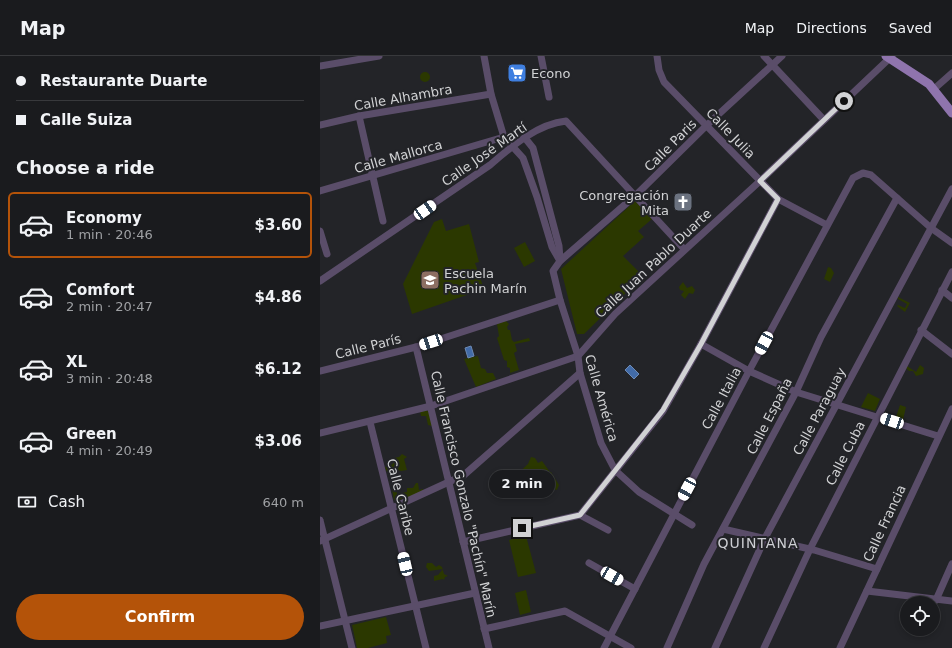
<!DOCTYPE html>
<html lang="en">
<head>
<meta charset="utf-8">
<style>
  body { margin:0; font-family:"DejaVu Sans",sans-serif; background:#27282b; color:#f1f3f6; height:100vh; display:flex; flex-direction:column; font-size:15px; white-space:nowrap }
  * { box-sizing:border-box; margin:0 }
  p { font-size:13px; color:#9fa1a4 }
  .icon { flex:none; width:22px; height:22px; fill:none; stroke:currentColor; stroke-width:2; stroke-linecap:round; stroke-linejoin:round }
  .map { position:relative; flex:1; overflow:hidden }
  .panel { display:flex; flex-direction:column; background:#1a1b1e; width:320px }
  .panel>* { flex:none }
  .hud { display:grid; align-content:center; height:88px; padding:0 16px; background:#1a1b1e }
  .tools { position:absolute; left:580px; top:540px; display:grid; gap:8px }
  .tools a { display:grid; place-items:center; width:40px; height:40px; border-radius:50%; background:#1a1b1e; box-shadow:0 2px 6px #0003,0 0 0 1px #38393c; font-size:20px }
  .end { position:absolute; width:18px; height:18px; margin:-9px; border:5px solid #d1d2d4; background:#111; box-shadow:0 0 0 2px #111 }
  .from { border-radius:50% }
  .bubble { position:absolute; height:28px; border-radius:14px; background:#1a1b1e; box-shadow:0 2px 6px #0003,0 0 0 1px #38393c; font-size:13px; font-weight:700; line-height:28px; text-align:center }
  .car { position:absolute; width:12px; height:24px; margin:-12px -6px; border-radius:5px; box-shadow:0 0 3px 1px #0007; background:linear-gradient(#fff 24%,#345 0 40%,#fff 0 76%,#345 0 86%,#fff 0) }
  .hud b { display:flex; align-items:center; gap:14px; height:38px; font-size:15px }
  .hud b+b { border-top:1px solid #38393c }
  .hud i { width:10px; height:10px; background:#f1f3f6 }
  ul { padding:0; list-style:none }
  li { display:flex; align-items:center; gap:12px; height:66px; margin:0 8px 6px; padding:0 8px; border:2px solid transparent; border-radius:6px }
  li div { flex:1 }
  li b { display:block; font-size:15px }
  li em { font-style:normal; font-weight:700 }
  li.selected { border-color:#b45309 }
  li>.icon { width:36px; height:36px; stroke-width:1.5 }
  h2 { padding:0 16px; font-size:18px; line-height:48px }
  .pay { display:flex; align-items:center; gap:10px; height:44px; padding:0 16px; font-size:15px }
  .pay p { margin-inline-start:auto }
  .primary-button { display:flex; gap:8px; margin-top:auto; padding:8px 16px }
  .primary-button a { flex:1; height:46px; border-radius:24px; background:#b45309; color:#fff; font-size:16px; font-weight:700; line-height:46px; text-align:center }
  header { display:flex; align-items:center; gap:24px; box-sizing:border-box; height:56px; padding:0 20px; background:#1a1b1e; border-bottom:1px solid #38393c }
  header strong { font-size:19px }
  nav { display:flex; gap:22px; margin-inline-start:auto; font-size:14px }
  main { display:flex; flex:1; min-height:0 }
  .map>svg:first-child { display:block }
  .green { fill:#2b3800 }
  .water { fill:#426ba7; stroke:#6d8ab4 }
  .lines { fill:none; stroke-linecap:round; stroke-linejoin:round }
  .minor { stroke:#5a4d69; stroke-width:7 }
  .major { stroke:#8f74ad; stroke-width:9 }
  .route { stroke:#d1d2d4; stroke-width:5 }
  .labels { text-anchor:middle; stroke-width:4; stroke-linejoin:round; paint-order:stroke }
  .poi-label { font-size:13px; fill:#d1d2d4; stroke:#232428; text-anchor:start }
  .street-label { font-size:13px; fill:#d1d2d4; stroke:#232428 }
  .neighbourhood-label { font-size:14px; letter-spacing:1px; fill:#cdced3; stroke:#232428 }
</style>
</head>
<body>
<header>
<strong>Map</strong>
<nav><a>Map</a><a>Directions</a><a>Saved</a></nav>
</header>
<main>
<section class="panel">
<div class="hud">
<b><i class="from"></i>Restaurante Duarte</b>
<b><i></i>Calle Suiza</b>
</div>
<h2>Choose a ride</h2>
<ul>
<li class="selected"><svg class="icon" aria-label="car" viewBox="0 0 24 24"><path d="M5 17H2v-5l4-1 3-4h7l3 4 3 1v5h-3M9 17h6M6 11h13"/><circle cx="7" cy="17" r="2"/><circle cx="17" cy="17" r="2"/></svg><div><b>Economy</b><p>1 min · 20:46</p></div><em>$3.60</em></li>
<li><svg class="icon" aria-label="car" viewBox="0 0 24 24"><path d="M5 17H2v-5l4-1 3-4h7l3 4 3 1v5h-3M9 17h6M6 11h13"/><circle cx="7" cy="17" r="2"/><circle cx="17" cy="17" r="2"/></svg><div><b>Comfort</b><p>2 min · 20:47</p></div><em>$4.86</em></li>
<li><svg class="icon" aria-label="car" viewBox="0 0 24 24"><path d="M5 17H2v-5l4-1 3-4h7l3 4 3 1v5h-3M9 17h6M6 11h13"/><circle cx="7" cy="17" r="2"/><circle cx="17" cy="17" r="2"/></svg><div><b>XL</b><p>3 min · 20:48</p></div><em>$6.12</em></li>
<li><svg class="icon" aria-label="car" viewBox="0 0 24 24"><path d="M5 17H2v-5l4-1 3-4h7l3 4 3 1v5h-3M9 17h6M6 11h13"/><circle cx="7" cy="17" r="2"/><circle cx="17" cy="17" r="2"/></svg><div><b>Green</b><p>4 min · 20:49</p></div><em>$3.06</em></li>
</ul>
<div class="pay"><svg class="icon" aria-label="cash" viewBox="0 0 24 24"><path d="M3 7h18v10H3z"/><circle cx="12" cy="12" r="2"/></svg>Cash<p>640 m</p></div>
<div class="primary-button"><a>Confirm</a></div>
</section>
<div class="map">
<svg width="632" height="592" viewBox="0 0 632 592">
  <rect width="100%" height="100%" fill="#232428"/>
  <g class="green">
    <circle cx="105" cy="21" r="5"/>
    <polygon points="315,145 332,163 318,175 324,181 303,200 323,220 264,278 257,278 241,213"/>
    <polygon points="122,163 126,175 149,168 159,206 155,207 164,233 92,258 83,228 114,166"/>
    <polygon points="205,186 215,205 204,211 194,192"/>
    <polygon points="508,211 511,212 514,217 510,226 504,223"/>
    <polygon points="363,226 367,232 372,230 375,234 373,238 369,237 365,243 361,239 364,235 360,234 359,231"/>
    <polygon points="578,241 590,247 585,256 577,250 578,249 585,252 587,248 578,243"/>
    <polygon points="186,265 189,268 187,271 188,274 190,274 192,284 194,286 209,282 210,285 195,288 197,295 194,297 199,314 190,317 190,312 187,311 187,305 184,304 177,282 179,280 177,268"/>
    <polygon points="158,300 161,312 165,313 167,317 173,317 176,323 156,331 144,303"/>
    <polygon points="600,309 604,312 603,318 596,320 593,315 589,315 586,312 587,310 596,316"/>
    <polygon points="548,337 560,343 555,355 541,351"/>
    <polygon points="580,349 586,351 583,364 576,361"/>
    <polygon points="106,354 109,356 112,370 108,369 106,360 101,360 100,355"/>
    <polygon points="82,398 87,401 84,403 87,414 81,415 71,412 67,416 65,411 73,408 74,402 79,401"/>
    <polygon points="211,401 215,402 218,407 222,405 230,416 231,416 239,429 237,434 229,432 222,440 220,440 213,432 212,427 195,428 194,421 208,408"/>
    <polygon points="96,427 98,427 99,434 103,433 103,435 88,442 85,441 77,445 74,444 72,432 75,431 77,438 87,436 87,432 93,432"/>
    <polygon points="206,480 216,517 198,521 189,484"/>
    <polygon points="107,507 112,507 116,511 119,509 122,511 124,518 128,520 125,521 124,524 123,523 114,525 114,520 118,519 123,513 109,515 106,511"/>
    <polygon points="206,534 211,556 200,559 195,537"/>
    <polygon points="66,561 71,579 66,580 67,587 48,592 37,592 32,569"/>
  </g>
  <g class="water">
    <polygon points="151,290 154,300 148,302 145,292"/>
    <polygon points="310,309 319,318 314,323 305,314"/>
  </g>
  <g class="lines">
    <g class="minor">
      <polyline points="164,0 171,38 184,81 203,102 217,141 232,191 240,205"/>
      <polyline points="221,0 229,41"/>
      <polyline points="337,0 339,14 344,26 458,143 507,169"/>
      <polyline points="444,0 504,64"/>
      <polyline points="0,10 59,0"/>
      <polyline points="614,33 632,17"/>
      <polyline points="39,60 63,165"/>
      <polyline points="0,69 39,60 171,38"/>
      <polyline points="205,82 213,92 239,190 240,203"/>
      <polyline points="0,135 184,81"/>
      <polyline points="0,175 7,198"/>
      <path d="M0 225 170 109C191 91 217 68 246 65L364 193"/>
      <polyline points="622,234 632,242"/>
      <polyline points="601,274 632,298"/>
      <polyline points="381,288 429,315 476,336 618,380"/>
      <polyline points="96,291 169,592"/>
      <polyline points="0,315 96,291 240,244"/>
      <polyline points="50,366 106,592"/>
      <polyline points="0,377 111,350 258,300 295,258 440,125 572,0"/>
      <polyline points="260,459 288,474"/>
      <polyline points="0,464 32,592"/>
      <polyline points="372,469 319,436 295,414 281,387 260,317 258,300 240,244 233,215 240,205 316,139 387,69 462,0"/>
      <polyline points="403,473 494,494 557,513"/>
      <polyline points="0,485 144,419 260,317"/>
      <polyline points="143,486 260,459 343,355 381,288 458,143"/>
      <polyline points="269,507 315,533"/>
      <polyline points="547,535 632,545"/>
      <polyline points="616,544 632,508"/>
      <polyline points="0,570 155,537"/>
      <polyline points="164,573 245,555 311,592"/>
      <polyline points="284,592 429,315 533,122 543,117 551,119 611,172 632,187"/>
      <polyline points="347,592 384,508 476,336 501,281 577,142"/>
      <polyline points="395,592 445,482 632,133"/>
      <polyline points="444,592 490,493 632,216"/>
      <polyline points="520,592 632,353"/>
    </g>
    <polyline class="major" points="566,0 609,28 632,57"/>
  </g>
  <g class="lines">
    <polyline class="route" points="202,472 260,459 343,354 381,288 458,143 440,125 524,45"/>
  </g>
  <defs>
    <symbol id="supermarket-square" viewBox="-11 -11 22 22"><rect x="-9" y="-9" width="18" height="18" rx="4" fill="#3f7fe0" stroke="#232428"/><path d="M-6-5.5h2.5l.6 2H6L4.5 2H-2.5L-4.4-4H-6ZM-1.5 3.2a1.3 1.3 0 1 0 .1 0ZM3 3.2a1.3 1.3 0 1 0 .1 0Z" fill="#fff"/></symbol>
    <symbol id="church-square" viewBox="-11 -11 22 22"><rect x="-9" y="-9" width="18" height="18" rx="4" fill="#6b7280" stroke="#232428"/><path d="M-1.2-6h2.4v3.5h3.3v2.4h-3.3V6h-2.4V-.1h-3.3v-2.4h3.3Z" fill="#fff"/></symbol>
    <symbol id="school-square" viewBox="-11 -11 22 22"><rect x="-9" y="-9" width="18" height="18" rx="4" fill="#8d6e63" stroke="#232428"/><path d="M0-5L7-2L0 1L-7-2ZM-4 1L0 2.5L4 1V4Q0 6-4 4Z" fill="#fff"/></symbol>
  </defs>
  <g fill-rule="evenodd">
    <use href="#supermarket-square" x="186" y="6" width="22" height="22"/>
    <use href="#church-square" x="352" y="135" width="22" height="22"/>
    <use href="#school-square" x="99" y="213" width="22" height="22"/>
  </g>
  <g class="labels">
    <g class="poi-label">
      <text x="211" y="22">Econo</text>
      <text x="349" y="144" text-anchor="end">Congregación<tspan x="349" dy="15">Mita</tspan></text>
      <text x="124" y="222">Escuela<tspan x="124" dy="15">Pachin Marín</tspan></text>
    </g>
    <g class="street-label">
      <text transform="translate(83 41) rotate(-10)" y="5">Calle Alhambra</text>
      <text transform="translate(411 77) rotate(46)" y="5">Calle Julia</text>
      <text transform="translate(350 89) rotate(-45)" y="5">Calle Paris</text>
      <text transform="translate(164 98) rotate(-35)" y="5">Calle José Martí</text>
      <text transform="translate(78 100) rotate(-16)" y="5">Calle Mallorca</text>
      <text transform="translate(333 207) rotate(-43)" y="5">Calle Juan Pablo Duarte</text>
      <text transform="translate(48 290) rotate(-14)" y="5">Calle París</text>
      <text transform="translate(282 342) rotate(74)" y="5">Calle América</text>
      <text transform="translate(401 342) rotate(-62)" y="5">Calle Italia</text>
      <text transform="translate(499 355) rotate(-62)" y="5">Calle Paraguay</text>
      <text transform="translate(449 360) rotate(-63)" y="5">Calle España</text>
      <text transform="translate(525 397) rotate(-63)" y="5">Calle Cuba</text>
      <text transform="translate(144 438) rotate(77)" y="5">Calle Francisco Gonzalo "Pachín" Marín</text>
      <text transform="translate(81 441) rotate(76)" y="5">Calle Caribe</text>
      <text transform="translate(564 467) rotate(-65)" y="5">Calle Francia</text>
    </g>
    <g class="neighbourhood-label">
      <text x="438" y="492">QUINTANA</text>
    </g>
  </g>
</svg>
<div class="tools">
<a><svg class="icon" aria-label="locate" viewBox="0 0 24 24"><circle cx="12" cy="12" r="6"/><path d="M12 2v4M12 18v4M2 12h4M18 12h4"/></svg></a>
</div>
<i class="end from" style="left:524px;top:45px"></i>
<i class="end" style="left:202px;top:472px"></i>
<div class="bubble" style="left:169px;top:414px;width:66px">2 min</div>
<i class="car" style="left:105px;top:154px;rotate:56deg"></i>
<i class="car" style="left:111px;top:286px;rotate:252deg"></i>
<i class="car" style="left:444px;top:287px;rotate:208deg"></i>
<i class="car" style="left:572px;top:365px;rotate:288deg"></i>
<i class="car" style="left:367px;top:433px;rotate:208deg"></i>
<i class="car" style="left:85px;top:508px;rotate:347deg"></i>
<i class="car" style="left:292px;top:520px;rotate:120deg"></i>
</div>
</main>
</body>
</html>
